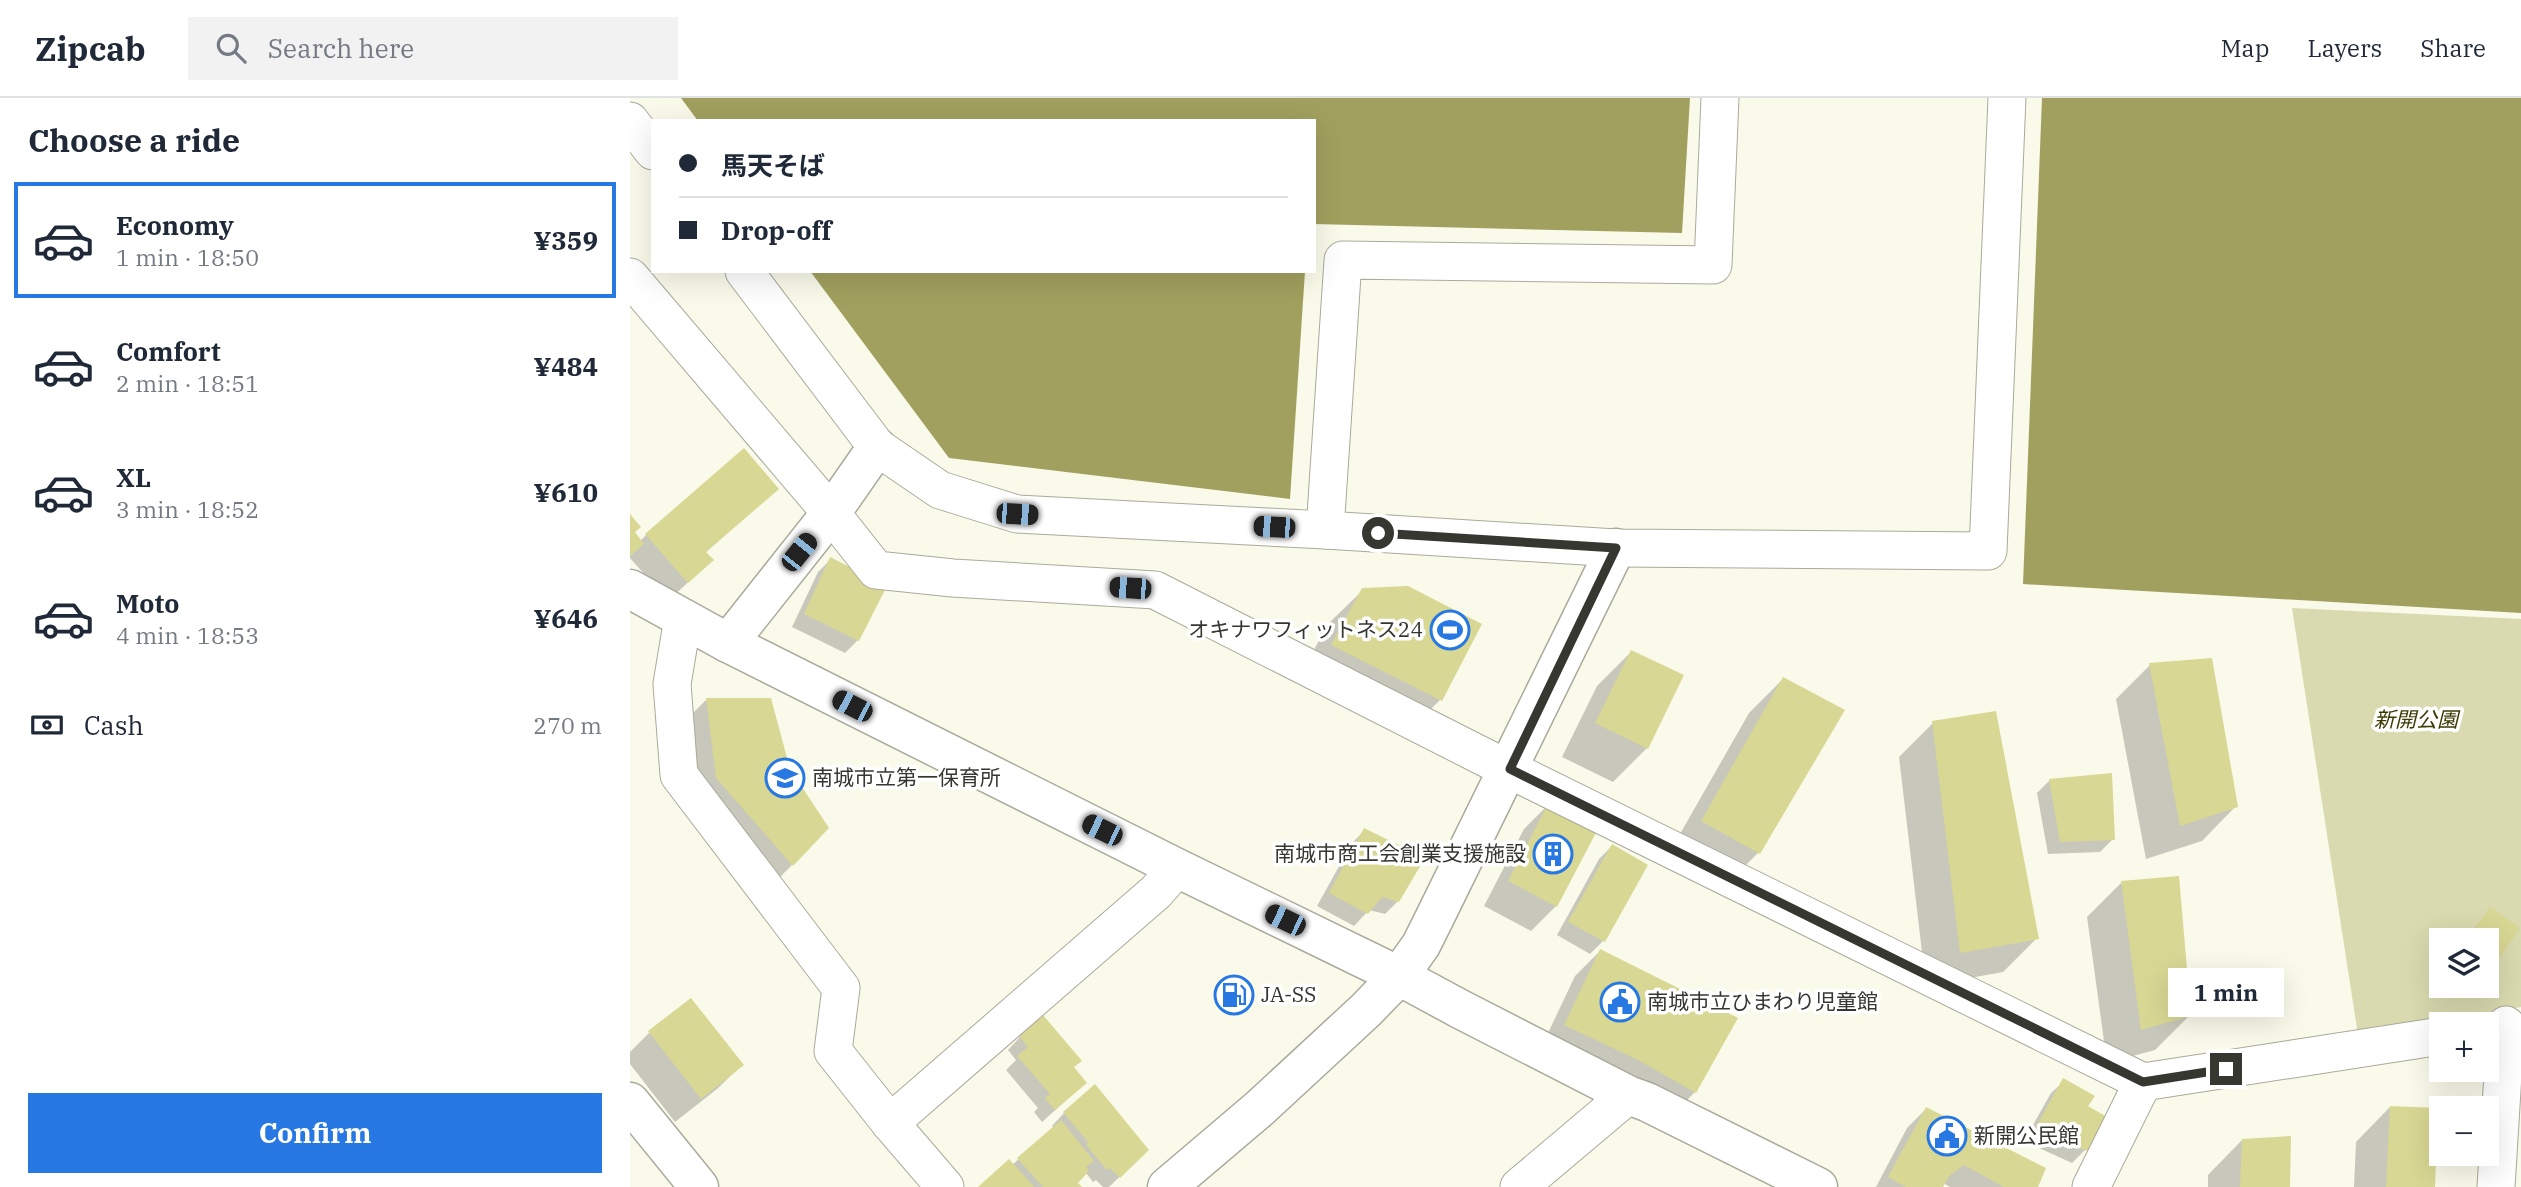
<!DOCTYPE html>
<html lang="en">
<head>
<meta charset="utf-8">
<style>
  body { margin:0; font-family:"IBM Plex Serif","Noto Sans JP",serif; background:#f2f2f3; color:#1f2937; height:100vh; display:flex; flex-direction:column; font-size:26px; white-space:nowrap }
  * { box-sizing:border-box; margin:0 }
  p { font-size:23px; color:#747a83 }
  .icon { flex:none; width:38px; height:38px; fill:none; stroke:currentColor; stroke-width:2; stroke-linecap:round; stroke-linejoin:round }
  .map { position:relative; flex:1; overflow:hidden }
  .panel { display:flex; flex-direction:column; background:#fff; width:630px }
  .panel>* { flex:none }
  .guide { position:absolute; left:21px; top:21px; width:665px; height:154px; border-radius:0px; box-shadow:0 7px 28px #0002; display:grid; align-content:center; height:154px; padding:0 28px; background:#fff }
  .tools { position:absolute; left:1799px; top:830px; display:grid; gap:14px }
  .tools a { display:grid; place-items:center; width:70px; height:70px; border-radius:0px; background:#fff; box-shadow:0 7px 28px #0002; font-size:35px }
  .end { position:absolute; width:32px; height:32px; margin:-16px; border:9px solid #373731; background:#fff; box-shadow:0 0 0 4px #fff }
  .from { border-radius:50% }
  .bubble { position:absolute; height:49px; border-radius:0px; background:#fff; box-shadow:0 7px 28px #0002; font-size:23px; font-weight:700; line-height:49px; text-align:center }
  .car { position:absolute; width:21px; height:42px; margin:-21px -10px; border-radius:9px; box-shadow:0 0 5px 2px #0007; background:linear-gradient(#222 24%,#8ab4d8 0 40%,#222 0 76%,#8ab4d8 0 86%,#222 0) }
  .guide b { display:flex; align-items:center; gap:24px; height:66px; font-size:26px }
  .guide b+b { border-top:2px solid #e0e1e3 }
  .guide i { width:18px; height:18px; background:#1f2937 }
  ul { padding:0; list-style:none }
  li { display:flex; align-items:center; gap:21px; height:116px; margin:0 14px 10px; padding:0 14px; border:4px solid transparent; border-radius:0px }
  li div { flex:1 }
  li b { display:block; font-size:26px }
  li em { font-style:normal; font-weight:700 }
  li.current { border-color:#2778e3 }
  li>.icon { width:63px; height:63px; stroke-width:1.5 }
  h2 { padding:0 28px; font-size:32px; line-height:84px }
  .pay { display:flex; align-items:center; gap:18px; height:77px; padding:0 28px; font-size:26px }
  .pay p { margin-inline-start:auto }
  .cta { display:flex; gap:14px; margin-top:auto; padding:14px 28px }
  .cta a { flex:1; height:80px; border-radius:0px; background:#2778e3; color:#fff; font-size:28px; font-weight:700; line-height:80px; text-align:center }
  header { display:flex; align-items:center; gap:42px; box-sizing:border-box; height:98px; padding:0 35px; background:#fff; border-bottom:2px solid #e0e1e3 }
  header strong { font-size:33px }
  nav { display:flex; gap:38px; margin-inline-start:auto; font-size:24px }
  .search { width:490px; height:63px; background:#f2f2f3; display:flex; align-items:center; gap:18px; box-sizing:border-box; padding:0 24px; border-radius:0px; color:#747a83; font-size:26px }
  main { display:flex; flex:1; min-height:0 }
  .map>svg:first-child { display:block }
  .green { fill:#dadab0; fill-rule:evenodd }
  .water { fill:#a2a05e }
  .shadow { fill:#0003 }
  .building { fill:#d8d793 }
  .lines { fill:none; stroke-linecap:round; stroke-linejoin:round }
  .minor-casing { stroke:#aaaa9c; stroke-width:39 }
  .tertiary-casing { stroke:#aaaa9c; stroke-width:41 }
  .trunk-casing { stroke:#aaaa9c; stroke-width:41 }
  .minor { stroke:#fff; stroke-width:37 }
  .tertiary { stroke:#fff; stroke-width:38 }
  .trunk { stroke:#fff; stroke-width:38 }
  .route { stroke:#373731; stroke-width:9 }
  .labels { text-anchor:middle; stroke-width:7; stroke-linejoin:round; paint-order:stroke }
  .poi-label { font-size:21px; fill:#373731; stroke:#fff; text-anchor:start }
  .park-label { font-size:21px; font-style:italic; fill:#3c3a03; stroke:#fff }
</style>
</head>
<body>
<header>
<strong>Zipcab</strong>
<div class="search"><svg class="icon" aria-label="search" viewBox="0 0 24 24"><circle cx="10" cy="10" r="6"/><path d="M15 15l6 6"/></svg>Search here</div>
<nav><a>Map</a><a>Layers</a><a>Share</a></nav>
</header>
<main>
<section class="panel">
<h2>Choose a ride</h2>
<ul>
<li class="current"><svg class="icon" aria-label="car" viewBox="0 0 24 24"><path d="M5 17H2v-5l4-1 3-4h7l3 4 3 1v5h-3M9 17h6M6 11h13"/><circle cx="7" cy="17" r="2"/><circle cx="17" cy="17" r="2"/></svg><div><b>Economy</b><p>1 min · 18:50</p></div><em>¥359</em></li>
<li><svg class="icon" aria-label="car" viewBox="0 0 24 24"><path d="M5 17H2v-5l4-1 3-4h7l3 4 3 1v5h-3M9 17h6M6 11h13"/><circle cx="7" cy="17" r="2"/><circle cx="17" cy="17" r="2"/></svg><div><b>Comfort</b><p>2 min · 18:51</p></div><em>¥484</em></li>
<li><svg class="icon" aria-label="car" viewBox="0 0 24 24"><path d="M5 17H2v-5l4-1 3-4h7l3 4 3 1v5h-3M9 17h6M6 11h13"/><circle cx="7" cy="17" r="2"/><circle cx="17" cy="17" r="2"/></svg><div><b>XL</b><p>3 min · 18:52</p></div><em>¥610</em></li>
<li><svg class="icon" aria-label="car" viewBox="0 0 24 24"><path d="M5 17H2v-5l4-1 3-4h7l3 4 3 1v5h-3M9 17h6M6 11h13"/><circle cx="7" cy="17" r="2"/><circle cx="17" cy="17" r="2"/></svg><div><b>Moto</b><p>4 min · 18:53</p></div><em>¥646</em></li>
</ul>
<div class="pay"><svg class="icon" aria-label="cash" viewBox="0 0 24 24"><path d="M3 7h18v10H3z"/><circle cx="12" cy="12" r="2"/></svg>Cash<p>270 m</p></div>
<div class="cta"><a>Confirm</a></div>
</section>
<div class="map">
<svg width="1891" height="1089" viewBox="0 0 1891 1089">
  <rect width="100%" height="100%" fill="#f9faea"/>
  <path class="green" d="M1662 510 1891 521V909L1728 937ZM1811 842H1857V887H1811Z"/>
  <g class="water">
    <polygon points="51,0 1060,0 1052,135 684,126 684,23 68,23"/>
    <polygon points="1412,0 1891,0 1891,515 1393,486"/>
    <polygon points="180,173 675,173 660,401 319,360"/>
  </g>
  <g class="shadow">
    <polygon points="146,391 75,455 82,462 38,503 0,460 0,418 3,435 10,443 16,437"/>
    <polygon points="201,461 228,542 215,555 162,529 188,474"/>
    <polygon points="733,492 810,602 776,636 668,581 698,526"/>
    <polygon points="1001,554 1017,650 983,684 932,659 967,588"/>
    <polygon points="1520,567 1606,708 1572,743 1516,761 1486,601"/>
    <polygon points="1153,581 1128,755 1094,789 1038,757 1119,615"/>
    <polygon points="76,602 162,767 143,786 67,700 57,621"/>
    <polygon points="1303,625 1407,840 1373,874 1296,888 1269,659"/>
    <polygon points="1420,682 1483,741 1470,754 1418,756 1407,695"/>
    <polygon points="919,706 926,808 901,833 854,808 894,731"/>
    <polygon points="735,732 768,803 755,816 739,812 724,828 687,808 722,745"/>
    <polygon points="982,748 1016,768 973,843 960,856 927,837 969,761"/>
    <polygon points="1491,785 1559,918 1525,952 1477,965 1457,819"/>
    <polygon points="1861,811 1869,857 1857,869 1857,842 1835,842"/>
    <polygon points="970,853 1106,921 1065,994 1052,1007 910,952 945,878"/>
    <polygon points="19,935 112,967 87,991 45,1024 0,966 0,954"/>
    <polygon points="390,939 443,970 442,997 412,1024 404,1014 408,1010 376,972 386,962 378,952"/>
    <polygon points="1434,983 1456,1009 1474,1020 1455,1052 1442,1065 1394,1043 1421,995"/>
    <polygon points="1760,1009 1803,1089 1724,1089 1726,1044"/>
    <polygon points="1296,1011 1406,1089 1320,1089 1313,1085 1311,1089 1246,1089 1277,1030"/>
    <polygon points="434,1015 517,1052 479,1089 473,1089 466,1082 463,1084 456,1075 446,1085 449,1089 351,1089 382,1067 424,1030 422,1028"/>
    <polygon points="1612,1042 1659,1089 1578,1089 1578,1077"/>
  </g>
  <g class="building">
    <polygon points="114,350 149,391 76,454 84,462 58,485 15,436"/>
    <polygon points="0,416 11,429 5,434 14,446 0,458"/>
    <polygon points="200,459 257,488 229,543 174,516"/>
    <polygon points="778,488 852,526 812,603 701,547 732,490"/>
    <polygon points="1001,552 1054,577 1018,651 965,625"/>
    <polygon points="1582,560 1608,709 1550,728 1519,565"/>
    <polygon points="1153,579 1215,612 1130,756 1071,723"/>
    <polygon points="76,600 141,600 160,671 199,730 163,768 86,680"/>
    <polygon points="1366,613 1409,841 1330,855 1302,623"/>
    <polygon points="1482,675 1485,742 1430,744 1419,681"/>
    <polygon points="919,704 969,729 927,809 878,783"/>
    <polygon points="734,730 795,760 769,804 752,799 738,816 699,795"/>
    <polygon points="982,746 1018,767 975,844 938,824"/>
    <polygon points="1549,778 1561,918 1511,932 1491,783"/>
    <polygon points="1860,809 1890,830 1871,858 1857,848 1857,842 1848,842 1841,837"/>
    <polygon points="970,851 1108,920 1066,995 1008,962 934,927"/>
    <polygon points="61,900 114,967 71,1001 18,933"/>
    <polygon points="413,917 452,963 444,969 457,985 425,1012 415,1000 420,996 387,958 398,949 389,938"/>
    <polygon points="1433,980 1465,998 1458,1008 1477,1019 1457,1053 1406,1029"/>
    <polygon points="465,986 519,1052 490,1080 480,1070 477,1072 456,1047 458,1044 433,1014"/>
    <polygon points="1760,1008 1808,1010 1805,1089 1756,1089"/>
    <polygon points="1296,1009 1416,1070 1408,1089 1374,1089 1334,1067 1319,1078 1313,1089 1276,1089 1258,1079"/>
    <polygon points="431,1022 464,1063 456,1069 459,1073 448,1085 452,1089 413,1089 387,1060"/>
    <polygon points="1661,1038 1660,1089 1610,1089 1612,1041"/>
    <polygon points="379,1061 404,1089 348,1089"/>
  </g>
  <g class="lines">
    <defs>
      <g id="minor">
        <polyline points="0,23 23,53"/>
        <polyline points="114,173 247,349 310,392 387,416 695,432 986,450 1358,453 1377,0"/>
        <polyline points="0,179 201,415 246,472 323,480 525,492 854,659 1513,984 1811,938"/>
        <polyline points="695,432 713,162 1083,167 1090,0"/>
        <polyline points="53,520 42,586 49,677 211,890 203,953 260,1025 315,1089"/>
        <polyline points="260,1025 526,794 547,770"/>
        <polyline points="889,1089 998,997"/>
        <polyline points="1461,1089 1513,984"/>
        <polyline points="1866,1089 1876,927"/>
      </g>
      <g id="tertiary">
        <polyline points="0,491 98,545 547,770 769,878 830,911 998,997 1017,1004 1188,1089"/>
        <polyline points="98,545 201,415 247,349"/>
        <polyline points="537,1089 630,1010 736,912 769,878 791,847 804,821 986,450"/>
      </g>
      <polyline id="trunk" points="0,1004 69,1089"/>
    </defs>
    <use href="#minor" class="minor-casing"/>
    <use href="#tertiary" class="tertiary-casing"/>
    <use href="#trunk" class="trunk-casing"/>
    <use href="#minor" class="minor"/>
    <use href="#tertiary" class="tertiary"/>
    <use href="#trunk" class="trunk"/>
  </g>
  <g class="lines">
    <polyline class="route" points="748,435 986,450 880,671 1513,984 1596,971"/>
  </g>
  <defs>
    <symbol id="stadium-ring" viewBox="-11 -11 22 22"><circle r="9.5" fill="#fff" stroke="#2778e3" stroke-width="1.5"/><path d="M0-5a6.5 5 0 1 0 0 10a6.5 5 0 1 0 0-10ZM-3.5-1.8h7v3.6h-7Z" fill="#2778e3"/></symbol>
    <symbol id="school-ring" viewBox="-11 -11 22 22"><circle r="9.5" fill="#fff" stroke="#2778e3" stroke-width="1.5"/><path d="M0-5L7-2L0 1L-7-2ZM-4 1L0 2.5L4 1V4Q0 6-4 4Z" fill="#2778e3"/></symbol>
    <symbol id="building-ring" viewBox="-11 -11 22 22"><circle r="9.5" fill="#fff" stroke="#2778e3" stroke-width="1.5"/><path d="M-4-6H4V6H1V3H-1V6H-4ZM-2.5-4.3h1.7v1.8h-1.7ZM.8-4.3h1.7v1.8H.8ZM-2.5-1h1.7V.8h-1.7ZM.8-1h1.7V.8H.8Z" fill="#2778e3"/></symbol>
    <symbol id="fuel-ring" viewBox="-11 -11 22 22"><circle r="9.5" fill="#fff" stroke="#2778e3" stroke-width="1.5"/><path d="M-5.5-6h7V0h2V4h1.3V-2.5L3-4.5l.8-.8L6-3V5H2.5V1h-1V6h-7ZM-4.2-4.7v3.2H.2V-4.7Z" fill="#2778e3"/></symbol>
    <symbol id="civic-ring" viewBox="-11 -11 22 22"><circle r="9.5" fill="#fff" stroke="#2778e3" stroke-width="1.5"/><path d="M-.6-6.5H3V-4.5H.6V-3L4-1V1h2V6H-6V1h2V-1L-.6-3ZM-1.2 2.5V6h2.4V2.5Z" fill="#2778e3"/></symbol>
  </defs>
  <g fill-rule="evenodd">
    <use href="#stadium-ring" x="798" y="510" width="44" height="44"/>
    <use href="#school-ring" x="133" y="658" width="44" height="44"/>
    <use href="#building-ring" x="901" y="734" width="44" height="44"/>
    <use href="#fuel-ring" x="582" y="875" width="44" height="44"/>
    <use href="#civic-ring" x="968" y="882" width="44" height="44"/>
    <use href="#civic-ring" x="1295" y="1016" width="44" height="44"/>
  </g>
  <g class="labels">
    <g class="poi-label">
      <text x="793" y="539" text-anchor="end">オキナワフィットネス24</text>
      <text x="182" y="687">南城市立第一保育所</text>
      <text x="896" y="763" text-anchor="end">南城市商工会創業支援施設</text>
      <text x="631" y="904">JA-SS</text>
      <text x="1017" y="911">南城市立ひまわり児童館</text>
      <text x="1344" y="1045">新開公民館</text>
    </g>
    <g class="park-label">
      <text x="1786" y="629">新開公園</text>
    </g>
  </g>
</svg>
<div class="tools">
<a><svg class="icon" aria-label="layers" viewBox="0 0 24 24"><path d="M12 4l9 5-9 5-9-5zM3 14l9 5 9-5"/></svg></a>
<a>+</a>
<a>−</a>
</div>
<i class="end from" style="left:748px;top:435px"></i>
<i class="end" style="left:1596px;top:971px"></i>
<div class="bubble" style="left:1538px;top:870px;width:116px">1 min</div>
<i class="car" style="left:387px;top:416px;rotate:93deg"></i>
<i class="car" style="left:644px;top:429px;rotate:273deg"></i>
<i class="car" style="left:169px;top:454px;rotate:39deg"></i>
<i class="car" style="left:500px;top:490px;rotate:274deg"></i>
<i class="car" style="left:222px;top:608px;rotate:297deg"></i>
<i class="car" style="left:472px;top:732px;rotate:296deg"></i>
<i class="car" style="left:655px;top:822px;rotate:296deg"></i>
<div class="guide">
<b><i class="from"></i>馬天そば</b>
<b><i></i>Drop-off</b>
</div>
</div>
</main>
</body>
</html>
